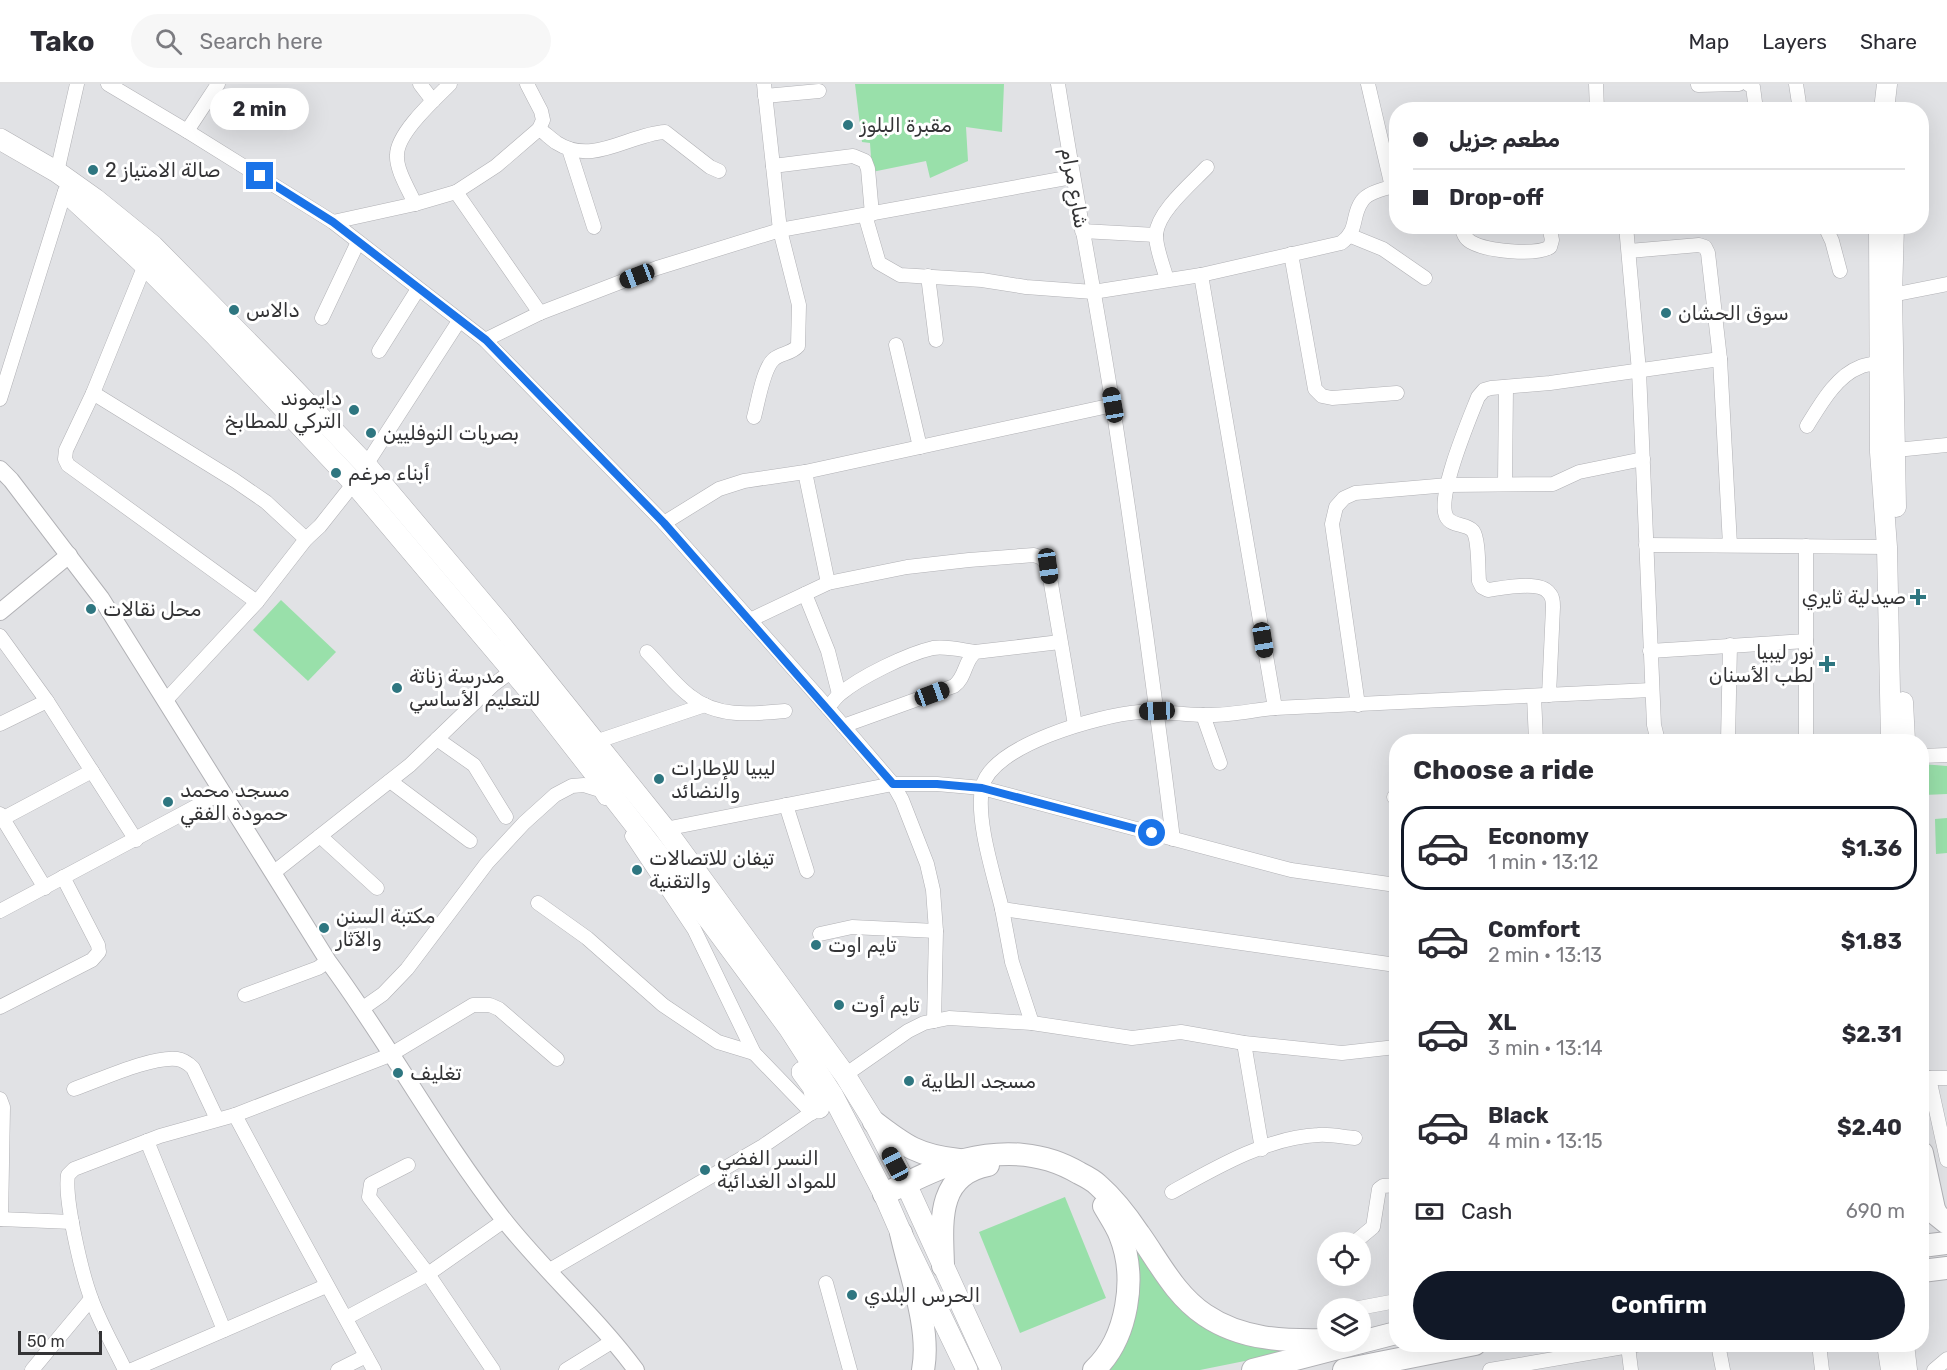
<!DOCTYPE html>
<html lang="en">
<head>
<meta charset="utf-8">
<style>
  body { margin:0; font-family:Rubik,"Noto Sans Arabic",sans-serif; background:#f7f7f7; color:#2b2b33; height:100vh; display:flex; flex-direction:column; font-size:22px; white-space:nowrap }
  * { box-sizing:border-box; margin:0 }
  p { font-size:20px; color:#7c7c81 }
  .icon { flex:none; width:33px; height:33px; fill:none; stroke:currentColor; stroke-width:2; stroke-linecap:round; stroke-linejoin:round }
  .map { position:relative; flex:1; overflow:hidden }
  .drawer { position:absolute; left:1389px; top:650px; width:540px; height:618px; display:flex; flex-direction:column; background:#fff; border-radius:24px; box-shadow:0 6px 24px #0002 }
  .drawer>* { flex:none }
  .top-card { position:absolute; left:1389px; top:18px; width:540px; height:132px; border-radius:24px; box-shadow:0 6px 24px #0002; display:grid; align-content:center; height:132px; padding:0 24px; background:#fff }
  .buttons { position:absolute; left:1317px; top:1148px; display:grid; gap:12px }
  .buttons a { display:grid; place-items:center; width:54px; height:54px; border-radius:50%; background:#fff; box-shadow:0 6px 24px #0002; font-size:30px }
  .scale { position:absolute; left:18px; bottom:15px; width:84px; box-sizing:border-box; padding-left:6px; border:3px solid #343436; border-top:0; font-size:16px; line-height:21px; white-space:nowrap; color:#343436; -webkit-text-stroke:4px #fff; paint-order:stroke }
  .end { position:absolute; width:27px; height:27px; margin:-14px; border:8px solid #1a73e8; background:#fff; box-shadow:0 0 0 3px #fff }
  .from { border-radius:50% }
  .bubble { position:absolute; height:42px; border-radius:21px; background:#fff; box-shadow:0 6px 24px #0002; font-size:20px; font-weight:700; line-height:42px; text-align:center }
  .car { position:absolute; width:18px; height:36px; margin:-18px -9px; border-radius:8px; box-shadow:0 0 4px 2px #0007; background:linear-gradient(#222 24%,#8ab4d8 0 40%,#222 0 76%,#8ab4d8 0 86%,#222 0) }
  .top-card b { display:flex; align-items:center; gap:21px; height:57px; font-size:22px }
  .top-card b+b { border-top:2px solid #e1e1e2 }
  .top-card i { width:15px; height:15px; background:#2b2b33 }
  ul { padding:0; list-style:none }
  li { display:flex; align-items:center; gap:18px; height:84px; margin:0 12px 9px; padding:0 12px; border:3px solid transparent; border-radius:24px }
  li div { flex:1 }
  li b { display:block; font-size:22px }
  li em { font-style:normal; font-weight:700 }
  li.active { border-color:#111827 }
  li>.icon { width:54px; height:54px; stroke-width:1.5 }
  h2 { padding:0 24px; font-size:27px; line-height:72px }
  .pay { display:flex; align-items:center; gap:15px; height:66px; padding:0 24px; font-size:22px }
  .pay p { margin-inline-start:auto }
  .primary-button { display:flex; gap:12px; margin-top:auto; padding:12px 24px }
  .primary-button a { flex:1; height:69px; border-radius:36px; background:#111827; color:#fff; font-size:24px; font-weight:700; line-height:69px; text-align:center }
  header { display:flex; align-items:center; gap:36px; box-sizing:border-box; height:84px; padding:0 30px; background:#fff; border-bottom:2px solid #e1e1e2 }
  header strong { font-size:28px }
  nav { display:flex; gap:33px; margin-inline-start:auto; font-size:21px }
  .search { width:420px; height:54px; background:#f7f7f7; display:flex; align-items:center; gap:15px; box-sizing:border-box; padding:0 21px; border-radius:33px; color:#7c7c81; font-size:22px }
  .map>svg:first-child { display:block }
  .green { fill:#99e0aa }
  .lines { fill:none; stroke-linecap:round; stroke-linejoin:round }
  .minor-casing { stroke:#b1b1b5; stroke-width:15 }
  .tertiary-casing { stroke:#b1b1b5; stroke-width:18 }
  .secondary-casing { stroke:#b1b1b5; stroke-width:21 }
  .primary-casing { stroke:#b1b1b5; stroke-width:22 }
  .trunk-casing { stroke:#b1b1b5; stroke-width:24 }
  .minor { stroke:#fff; stroke-width:14 }
  .tertiary { stroke:#fff; stroke-width:16 }
  .secondary { stroke:#fff; stroke-width:20 }
  .primary { stroke:#fff; stroke-width:21 }
  .trunk { stroke:#fff; stroke-width:22 }
  .route { stroke:#1a73e8; stroke-width:8 }
  .poi-dot { fill:#2e7680; stroke:#fff; stroke-width:2 }
  .labels { text-anchor:middle; stroke-width:6; stroke-linejoin:round; paint-order:stroke }
  .poi-label { font-size:20px; fill:#343436; stroke:#fff; text-anchor:start }
  .street-label { font-size:20px; fill:#343436; stroke:#fff }
</style>
</head>
<body>
<header>
<strong>Tako</strong>
<div class="search"><svg class="icon" aria-label="search" viewBox="0 0 24 24"><circle cx="10" cy="10" r="6"/><path d="M15 15l6 6"/></svg>Search here</div>
<nav><a>Map</a><a>Layers</a><a>Share</a></nav>
</header>
<div class="map">
<svg width="1947" height="1286" viewBox="0 0 1947 1286">
  <rect width="100%" height="100%" fill="#e1e2e5"/>
  <g class="green">
    <polygon points="855,0 1004,0 1002,48 966,43 968,77 930,94 926,77 872,88 870,59 862,58"/>
    <polygon points="281,516 336,568 308,597 253,546"/>
    <polygon points="1922,680 1947,682 1947,710 1924,711"/>
    <polygon points="1947,734 1947,769 1936,770 1935,735"/>
    <polygon points="1065,1113 1106,1214 1020,1249 979,1148"/>
    <polygon points="1120,1150 1204,1231 1328,1260 1200,1286 1094,1286 1119,1254"/>
  </g>
  <g class="lines">
    <defs>
      <g id="minor">
        <polyline points="108,0 187,47 333,138 485,256 664,439 828,624 893,700 902,716 927,780 933,806 936,847 934,937"/>
        <polyline points="420,0 433,17"/>
        <path d="M1058 0C1075 108 1096 215 1113 323 1135 466 1155 610 1173 755"/>
        <polyline points="1368,0 1392,103"/>
        <polyline points="1596,0 1597,26"/>
        <polyline points="1748,0 1753,3 1756,26"/>
        <polyline points="1796,0 1800,26"/>
        <polyline points="1698,1 1739,0"/>
        <polyline points="765,12 819,7"/>
        <path d="M539 45C545 49 551 55 557 59 593 82 629 50 665 48L710 83 719 87"/>
        <polyline points="187,47 218,0"/>
        <polyline points="569,65 594,143"/>
        <polyline points="773,82 853,72 865,77 868,85 872,130"/>
        <polyline points="57,88 77,0"/>
        <polyline points="456,108 540,229"/>
        <path d="M415 120C409 106 396 86 397 71 397 49 435 15 450 0"/>
        <path d="M865 131 879 179 900 191 982 196 1026 203 1093 208 1201 191 1341 159C1359 146 1351 132 1362 117 1368 108 1386 104 1396 102"/>
        <polyline points="333,138 415,120 456,108 496,82 539,45 543,36 541,27 527,0"/>
        <path d="M1461 142C1463 149 1465 155 1471 158 1487 167 1535 172 1550 163L1552 156 1549 142"/>
        <polyline points="1626,142 1639,287 1654,641 1658,657"/>
        <polyline points="1825,142 1832,157 1840,187"/>
        <polyline points="1082,147 1156,151"/>
        <polyline points="1351,152 1383,165 1425,194"/>
        <polyline points="1629,167 1699,161 1705,163 1708,169 1720,275 1730,461"/>
        <polyline points="1291,170 1315,305 1322,312 1332,314 1397,309"/>
        <polyline points="145,181 93,309 66,366 65,375 68,381 257,518"/>
        <polyline points="1201,191 1275,624"/>
        <polyline points="928,192 936,256"/>
        <path d="M1167 196C1164 184 1155 162 1156 150 1158 127 1192 99 1207 83"/>
        <polyline points="1892,211 1947,200"/>
        <polyline points="322,234 358,158"/>
        <polyline points="485,256 540,229 657,184 780,146 1072,93"/>
        <polyline points="896,261 920,363"/>
        <polyline points="379,267 418,205"/>
        <polyline points="93,309 234,396 266,418 306,455"/>
        <polyline points="0,315 65,107"/>
        <path d="M754 333C758 319 763 284 774 275 781 269 791 270 798 262L799 221 780 146 764 0"/>
        <path d="M1807 342C1820 321 1836 292 1860 283 1866 280 1873 280 1879 279"/>
        <polyline points="1896,366 1947,361"/>
        <polyline points="366,381 459,237"/>
        <polyline points="805,388 828,499"/>
        <polyline points="1505,399 1506,303"/>
        <polyline points="664,439 719,405 744,397 805,388 1113,321"/>
        <polyline points="1646,461 1887,463"/>
        <polyline points="1806,462 1806,657"/>
        <polyline points="805,510 828,567 839,610"/>
        <polyline points="750,536 828,499 907,483 969,476 1034,471 1042,474 1048,482 1075,641"/>
        <polyline points="0,552 47,617 136,756"/>
        <polyline points="1650,567 1806,557"/>
        <path d="M647 568C661 582 674 600 690 612 717 634 752 630 785 627"/>
        <path d="M1549 611 1553 523C1553 518 1553 513 1549 509 1540 496 1503 504 1488 506L1482 503 1479 497C1478 486 1479 455 1473 447 1466 439 1451 443 1446 432 1437 410 1469 336 1478 313L1484 306 1491 304 1550 299 1720 275"/>
        <polyline points="1534,612 1536,657"/>
        <polyline points="166,616 257,518 306,455 320,442 354,399"/>
        <polyline points="1358,621 1332,440 1336,423 1344,414 1355,409 1448,401 1553,400 1579,388 1643,375"/>
        <path d="M828 624C831 620 835 614 840 610 860 593 907 570 933 564 946 562 962 566 975 568"/>
        <polyline points="1203,631 1220,679"/>
        <polyline points="0,640 47,617"/>
        <path d="M843 642 954 602C966 593 964 578 975 568L1060 558"/>
        <polyline points="437,655 474,681 506,733"/>
        <polyline points="1728,657 1730,561"/>
        <polyline points="595,658 705,621"/>
        <polyline points="1922,672 1947,671"/>
        <polyline points="390,697 470,757"/>
        <polyline points="1394,713 1396,713"/>
        <polyline points="786,721 807,787"/>
        <polyline points="0,730 45,804"/>
        <polyline points="0,736 92,687"/>
        <polyline points="665,745 893,700 937,700 982,704 1291,786 1396,801"/>
        <polyline points="320,752 377,804"/>
        <polyline points="632,752 694,845 754,969 812,1029"/>
        <polyline points="273,789 410,681 493,601 513,586"/>
        <polyline points="538,819 587,854 663,921 718,958 754,969"/>
        <polyline points="1002,825 1012,878 1032,939"/>
        <polyline points="0,827 223,708"/>
        <polyline points="820,850 852,843 936,847"/>
        <path d="M1396 881 1002 825C994 791 976 738 982 704 990 661 1101 631 1139 628 1163 626 1187 632 1211 631 1232 631 1254 626 1275 624L1651 606"/>
        <polyline points="245,911 318,884 328,877"/>
        <polyline points="0,923 92,876 99,868 98,861 63,793"/>
        <polyline points="363,924 383,910 407,885 487,779 524,739 555,711 572,702 584,701 600,706 605,714"/>
        <polyline points="1244,959 1262,1065"/>
        <polyline points="845,991 908,947 924,939 949,934 1032,939 1132,954 1181,948 1244,959 1342,969 1396,963"/>
        <polyline points="1922,994 1947,994"/>
        <polyline points="1929,994 1947,1076"/>
        <path d="M74 1005C100 996 151 972 177 975 184 976 188 979 193 984L217 1035"/>
        <polyline points="0,1015 3,1023 1,1135"/>
        <path d="M235 1031C280 1116 327 1201 374 1286"/>
        <polyline points="147,1057 224,1246"/>
        <polyline points="408,1081 371,1100 369,1113 428,1190 493,1286"/>
        <path d="M1172 1108C1215 1084 1268 1053 1318 1051 1330 1050 1343 1053 1355 1054"/>
        <polyline points="0,1135 72,1138"/>
        <polyline points="1355,1158 1373,1143 1379,1105 1383,1102 1396,1101"/>
        <polyline points="548,1187 763,1062 817,1025"/>
        <polyline points="826,1199 850,1286"/>
        <polyline points="1359,1224 1396,1217"/>
        <polyline points="346,1234 428,1190 505,1136"/>
        <polyline points="1718,1260 1723,1286"/>
        <polyline points="1819,1260 1822,1286"/>
        <polyline points="1628,1262 1631,1286"/>
        <polyline points="32,1286 91,1215"/>
        <path d="M125 1286C114 1263 100 1239 91 1214 82 1190 64 1115 68 1091L74 1085 160 1052 235 1031 390 971 473 921H490L499 925 557 975"/>
        <polyline points="132,1286 326,1202"/>
        <polyline points="338,1286 366,1272"/>
        <polyline points="566,1286 613,1257"/>
        <polyline points="1490,1286 1641,1260"/>
        <polyline points="1934,1286 1947,1275"/>
      </g>
      <g id="tertiary">
        <path d="M0 385 11 396 101 514 328 877C390 961 439 1053 504 1136 545 1188 596 1232 636 1286"/>
        <polyline points="0,528 69,471"/>
      </g>
      <g id="secondary">
        <polyline points="1884,26 1887,0"/>
        <polyline points="1879,142 1880,368 1887,463 1891,657"/>
        <polyline points="1894,142 1892,211 1896,423"/>
        <polyline points="1903,618 1905,657"/>
        <polyline points="1887,1260 1891,1286"/>
        <polyline points="1904,1260 1907,1286"/>
      </g>
      <g id="primary">
        <polyline points="0,55 57,88 95,115 153,162 284,295 366,381 501,541 595,658 665,745 845,991 874,1038 906,1100 991,1286"/>
        <polyline points="68,110 145,181 215,251 354,399 539,618 710,837 789,944 833,1012 884,1110 901,1149 967,1286"/>
        <polyline points="802,988 813,1003 819,1024"/>
      </g>
      <g id="trunk">
        <path d="M874 1038C905 1062 919 1072 959 1076"/>
        <polyline points="1922,1069 1934,1125 1937,1131 1947,1139"/>
        <path d="M884 1110C910 1098 937 1083 964 1076 1003 1066 1044 1068 1079 1089 1085 1092 1093 1096 1098 1101 1114 1115 1127 1132 1139 1150 1159 1178 1175 1211 1205 1231 1242 1256 1284 1257 1328 1256"/>
        <path d="M901 1149C910 1190 931 1245 923 1286"/>
        <polyline points="1922,1162 1947,1159"/>
        <path d="M943 1182C942 1141 935 1091 988 1081"/>
        <polyline points="1922,1187 1947,1184"/>
        <path d="M1094 1286C1128 1254 1137 1193 1120 1151 1116 1141 1109 1131 1104 1122"/>
        <polyline points="1253,1286 1396,1249"/>
        <polyline points="1344,1286 1475,1260"/>
      </g>
    </defs>
    <use href="#minor" class="minor-casing"/>
    <use href="#tertiary" class="tertiary-casing"/>
    <use href="#secondary" class="secondary-casing"/>
    <use href="#primary" class="primary-casing"/>
    <use href="#trunk" class="trunk-casing"/>
    <use href="#minor" class="minor"/>
    <use href="#tertiary" class="tertiary"/>
    <use href="#secondary" class="secondary"/>
    <use href="#primary" class="primary"/>
    <use href="#trunk" class="trunk"/>
  </g>
  <g class="lines">
    <polyline class="route" points="260,92 333,138 486,256 664,439 893,700 937,700 982,704 1152,749"/>
  </g>
  <g class="poi-dot">
    <circle cx="848" cy="41" r="6"/>
    <circle cx="93" cy="86" r="6"/>
    <circle cx="234" cy="226" r="6"/>
    <circle cx="1666" cy="229" r="6"/>
    <circle cx="354" cy="326" r="6"/>
    <circle cx="371" cy="349" r="6"/>
    <circle cx="336" cy="389" r="6"/>
    <path d="M1915 504h6v6h6v6h-6v6h-6v-6h-6v-6h6z"/>
    <circle cx="91" cy="525" r="6"/>
    <path d="M1824 571h6v6h6v6h-6v6h-6v-6h-6v-6h6z"/>
    <circle cx="397" cy="604" r="6"/>
    <circle cx="659" cy="695" r="6"/>
    <circle cx="168" cy="718" r="6"/>
    <circle cx="637" cy="786" r="6"/>
    <circle cx="324" cy="844" r="6"/>
    <circle cx="816" cy="861" r="6"/>
    <circle cx="839" cy="921" r="6"/>
    <circle cx="398" cy="989" r="6"/>
    <circle cx="909" cy="997" r="6"/>
    <circle cx="705" cy="1086" r="6"/>
    <circle cx="852" cy="1211" r="6"/>
  </g>
  <g class="labels">
    <g class="poi-label">
      <text x="860" y="48">مقبرة البلوز</text>
      <text x="105" y="93">صالة الامتياز 2</text>
      <text x="246" y="233">دالاس</text>
      <text x="1678" y="236">سوق الحشان</text>
      <text x="342" y="321" text-anchor="end">دايموند<tspan x="342" dy="23">التركي للمطابخ</tspan></text>
      <text x="383" y="356">بصريات النوفليين</text>
      <text x="348" y="396">أبناء مرغم</text>
      <text x="1906" y="520" text-anchor="end">صيدلية ثايري</text>
      <text x="103" y="532">محل نقالات</text>
      <text x="1814" y="575" text-anchor="end">نور ليبيا<tspan x="1814" dy="23">لطب الأسنان</tspan></text>
      <text x="409" y="599">مدرسة زناتة<tspan x="409" dy="23">للتعليم الأساسي</tspan></text>
      <text x="671" y="691">ليبيا للإطارات<tspan x="671" dy="23">والنضائد</tspan></text>
      <text x="180" y="713">مسجد محمد<tspan x="180" dy="23">حمودة الفقي</tspan></text>
      <text x="649" y="781">تيفان للاتصالات<tspan x="649" dy="23">والتقنية</tspan></text>
      <text x="336" y="839">مكتبة السنن<tspan x="336" dy="23">والآثار</tspan></text>
      <text x="828" y="868">تايم اوت</text>
      <text x="851" y="928">تايم أوت</text>
      <text x="410" y="996">تغليف</text>
      <text x="921" y="1004">مسجد الطابية</text>
      <text x="717" y="1081">النسر الفضي<tspan x="717" dy="23">للمواد الغدائية</tspan></text>
      <text x="864" y="1218">الحرس البلدي</text>
    </g>
    <g class="street-label">
      <text transform="translate(1075 104) rotate(80)" y="7">شارع مرام</text>
    </g>
  </g>
</svg>
<div class="buttons">
<a><svg class="icon" aria-label="locate" viewBox="0 0 24 24"><circle cx="12" cy="12" r="6"/><path d="M12 2v4M12 18v4M2 12h4M18 12h4"/></svg></a>
<a><svg class="icon" aria-label="layers" viewBox="0 0 24 24"><path d="M12 4l9 5-9 5-9-5zM3 14l9 5 9-5"/></svg></a>
</div>
<div class="scale">50 m</div>
<i class="end from" style="left:1152px;top:749px"></i>
<i class="end" style="left:260px;top:92px"></i>
<div class="bubble" style="left:210px;top:4px;width:99px">2 min</div>
<i class="car" style="left:637px;top:192px;rotate:249deg"></i>
<i class="car" style="left:1113px;top:321px;rotate:350deg"></i>
<i class="car" style="left:1048px;top:482px;rotate:172deg"></i>
<i class="car" style="left:1263px;top:556px;rotate:171deg"></i>
<i class="car" style="left:932px;top:610px;rotate:70deg"></i>
<i class="car" style="left:1157px;top:627px;rotate:268deg"></i>
<i class="car" style="left:895px;top:1080px;rotate:332deg"></i>
<div class="top-card">
<b><i class="from"></i>مطعم جزيل</b>
<b><i></i>Drop-off</b>
</div>
<section class="drawer">
<h2>Choose a ride</h2>
<ul>
<li class="active"><svg class="icon" aria-label="car" viewBox="0 0 24 24"><path d="M5 17H2v-5l4-1 3-4h7l3 4 3 1v5h-3M9 17h6M6 11h13"/><circle cx="7" cy="17" r="2"/><circle cx="17" cy="17" r="2"/></svg><div><b>Economy</b><p>1 min · 13:12</p></div><em>$1.36</em></li>
<li><svg class="icon" aria-label="car" viewBox="0 0 24 24"><path d="M5 17H2v-5l4-1 3-4h7l3 4 3 1v5h-3M9 17h6M6 11h13"/><circle cx="7" cy="17" r="2"/><circle cx="17" cy="17" r="2"/></svg><div><b>Comfort</b><p>2 min · 13:13</p></div><em>$1.83</em></li>
<li><svg class="icon" aria-label="car" viewBox="0 0 24 24"><path d="M5 17H2v-5l4-1 3-4h7l3 4 3 1v5h-3M9 17h6M6 11h13"/><circle cx="7" cy="17" r="2"/><circle cx="17" cy="17" r="2"/></svg><div><b>XL</b><p>3 min · 13:14</p></div><em>$2.31</em></li>
<li><svg class="icon" aria-label="car" viewBox="0 0 24 24"><path d="M5 17H2v-5l4-1 3-4h7l3 4 3 1v5h-3M9 17h6M6 11h13"/><circle cx="7" cy="17" r="2"/><circle cx="17" cy="17" r="2"/></svg><div><b>Black</b><p>4 min · 13:15</p></div><em>$2.40</em></li>
</ul>
<div class="pay"><svg class="icon" aria-label="cash" viewBox="0 0 24 24"><path d="M3 7h18v10H3z"/><circle cx="12" cy="12" r="2"/></svg>Cash<p>690 m</p></div>
<div class="primary-button"><a>Confirm</a></div>
</section>
</div>
</body>
</html>
